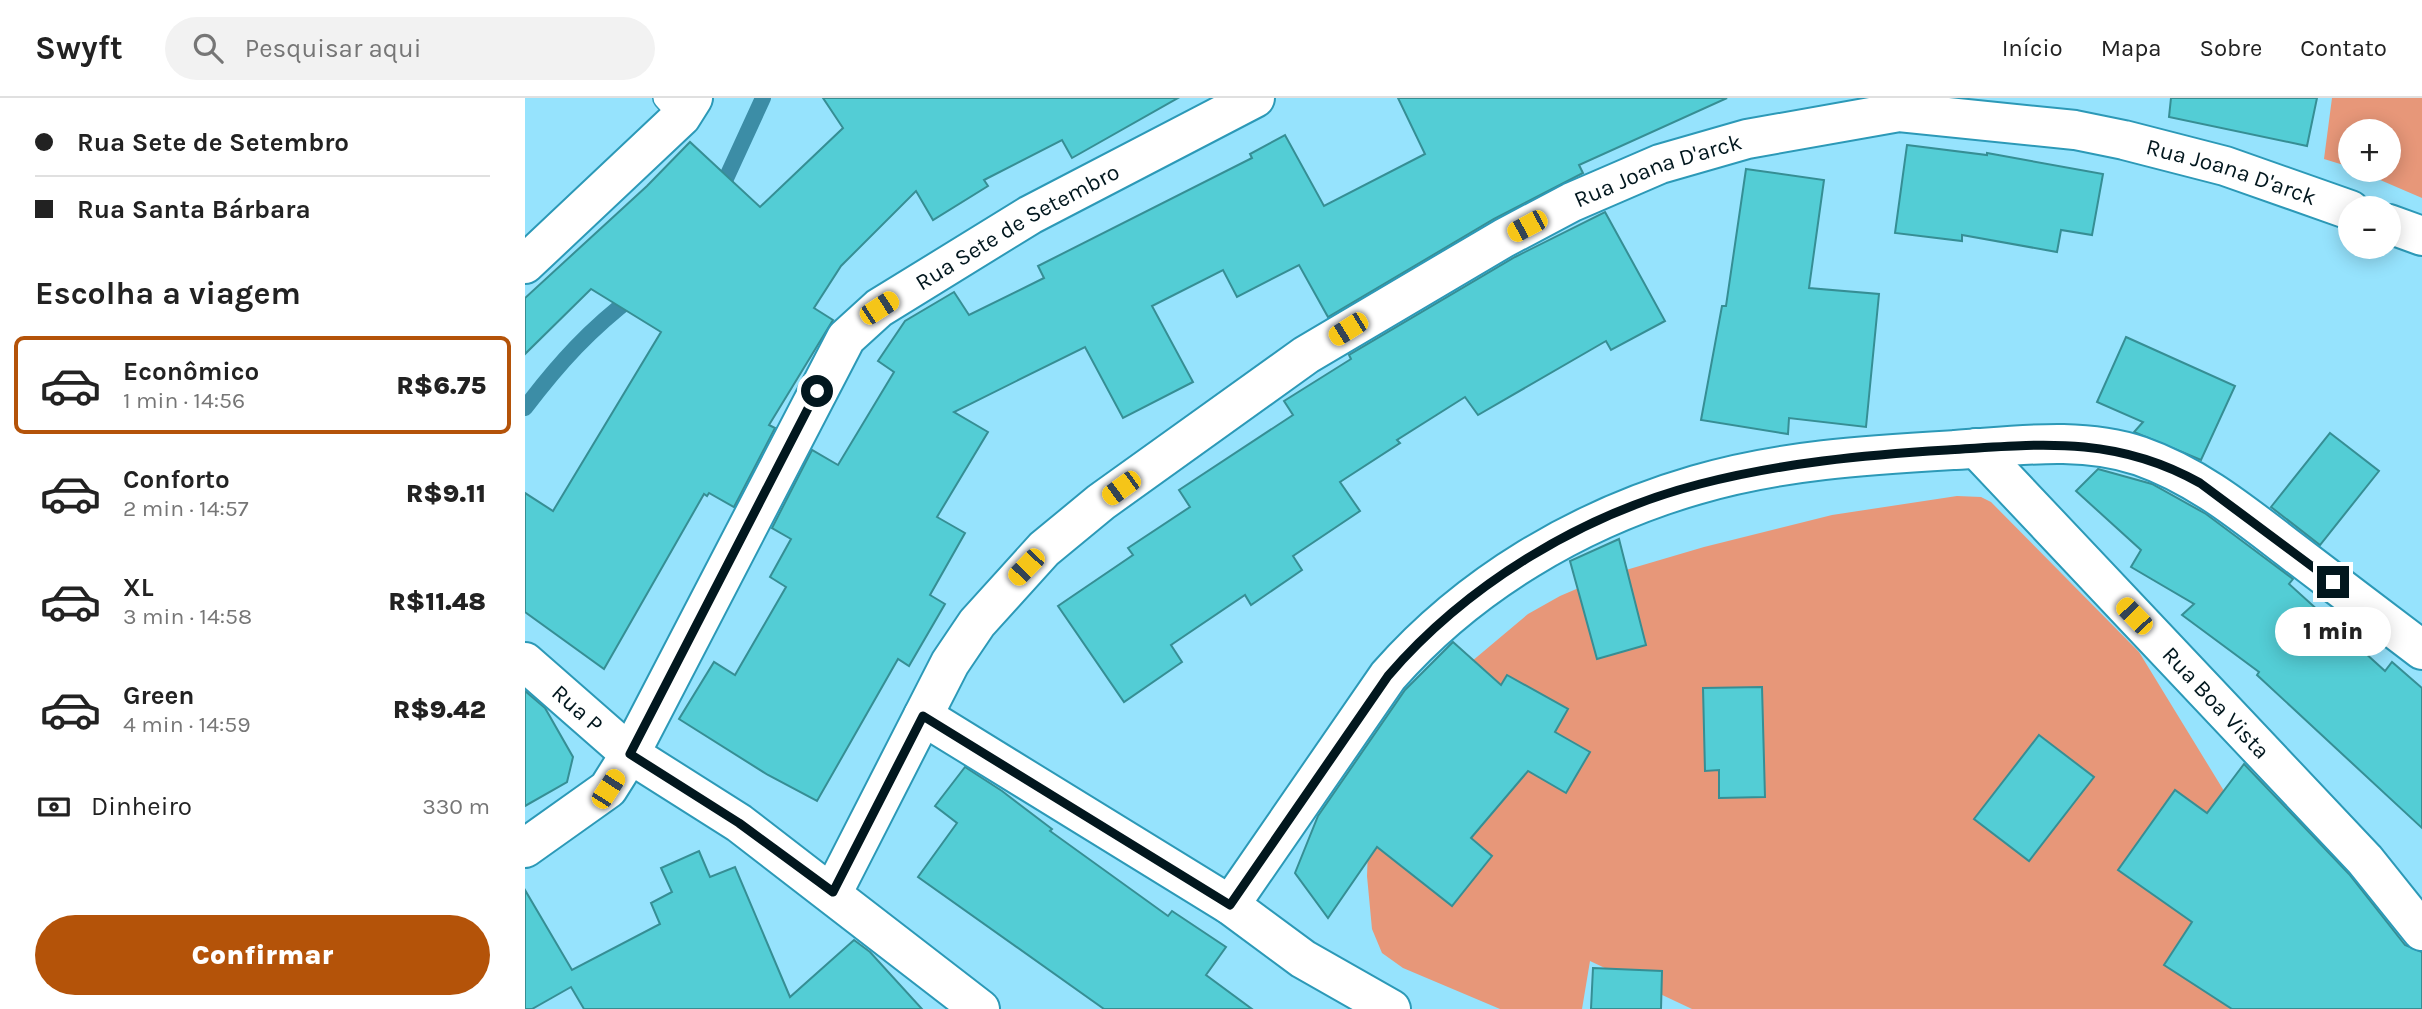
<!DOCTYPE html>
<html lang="pt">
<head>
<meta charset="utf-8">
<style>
  body { margin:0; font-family:Karla,sans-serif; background:#f2f2f2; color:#222; height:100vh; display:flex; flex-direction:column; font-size:26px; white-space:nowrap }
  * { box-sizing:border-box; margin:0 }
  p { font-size:23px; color:#767676 }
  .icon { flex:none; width:38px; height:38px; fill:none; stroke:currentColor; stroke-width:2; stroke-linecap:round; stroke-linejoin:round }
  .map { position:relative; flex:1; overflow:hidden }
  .drawer { display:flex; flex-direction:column; background:#fff; width:525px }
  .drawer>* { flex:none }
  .banner { display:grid; align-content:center; height:154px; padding:0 35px; background:#fff }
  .buttons { position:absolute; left:1813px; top:21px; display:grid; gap:14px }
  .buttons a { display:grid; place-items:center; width:63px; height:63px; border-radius:50%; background:#fff; box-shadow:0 4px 18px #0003; font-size:35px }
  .end { position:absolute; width:32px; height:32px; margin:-16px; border:9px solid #02171e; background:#fff; box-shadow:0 0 0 4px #fff }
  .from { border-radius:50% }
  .bubble { position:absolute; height:49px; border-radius:24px; background:#fff; box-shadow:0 4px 18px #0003; font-size:23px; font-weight:800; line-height:49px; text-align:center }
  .car { position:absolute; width:21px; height:42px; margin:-21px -10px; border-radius:9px; box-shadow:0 0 5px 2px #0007; background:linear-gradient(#f5c518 24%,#345 0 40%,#f5c518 0 76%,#345 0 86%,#f5c518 0) }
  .banner b { display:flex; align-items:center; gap:24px; height:66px; font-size:26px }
  .banner b+b { border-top:2px solid #e0e0e0 }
  .banner i { width:18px; height:18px; background:#222 }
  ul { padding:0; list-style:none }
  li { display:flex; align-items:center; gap:21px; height:98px; margin:0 14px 10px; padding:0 21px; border:4px solid transparent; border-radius:10px }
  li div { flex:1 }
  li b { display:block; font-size:26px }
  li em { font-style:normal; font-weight:800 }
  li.on { border-color:#b45309 }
  li>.icon { width:63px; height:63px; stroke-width:1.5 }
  h2 { padding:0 35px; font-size:32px; line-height:84px }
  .pay { display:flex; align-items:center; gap:18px; height:77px; padding:0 35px; font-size:26px }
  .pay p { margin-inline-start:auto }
  .button { display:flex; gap:14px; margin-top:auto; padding:14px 35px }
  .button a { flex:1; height:80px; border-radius:42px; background:#b45309; color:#fff; font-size:28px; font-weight:800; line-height:80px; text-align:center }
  header { display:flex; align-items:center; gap:42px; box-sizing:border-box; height:98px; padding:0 35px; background:#fff; border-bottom:2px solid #e0e0e0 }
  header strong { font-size:33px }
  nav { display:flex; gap:38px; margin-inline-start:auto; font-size:24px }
  .search { width:490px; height:63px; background:#f2f2f2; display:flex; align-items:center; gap:18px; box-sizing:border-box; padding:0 24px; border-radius:38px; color:#767676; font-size:26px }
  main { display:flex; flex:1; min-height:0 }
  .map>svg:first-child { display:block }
  .green { fill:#e79779 }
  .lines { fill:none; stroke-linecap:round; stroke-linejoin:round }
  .stream { stroke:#3c8da6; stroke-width:16 }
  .building { fill:#53cdd5; stroke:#368e94; stroke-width:2 }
  .service-casing { stroke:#2c99b7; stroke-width:24 }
  .minor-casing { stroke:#2c99b7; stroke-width:42 }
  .service { stroke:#fff; stroke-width:21 }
  .minor { stroke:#fff; stroke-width:38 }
  .route { stroke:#02171e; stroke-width:9 }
  .labels { text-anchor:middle; stroke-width:7; stroke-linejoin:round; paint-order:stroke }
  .street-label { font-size:23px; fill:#02171e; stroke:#96e3fd }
</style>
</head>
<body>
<header>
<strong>Swyft</strong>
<div class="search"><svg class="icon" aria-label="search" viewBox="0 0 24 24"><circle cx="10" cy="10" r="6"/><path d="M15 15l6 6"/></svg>Pesquisar aqui</div>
<nav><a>Início</a><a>Mapa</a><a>Sobre</a><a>Contato</a></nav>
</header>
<main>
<section class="drawer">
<div class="banner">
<b><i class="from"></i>Rua Sete de Setembro</b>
<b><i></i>Rua Santa Bárbara</b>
</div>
<h2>Escolha a viagem</h2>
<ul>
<li class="on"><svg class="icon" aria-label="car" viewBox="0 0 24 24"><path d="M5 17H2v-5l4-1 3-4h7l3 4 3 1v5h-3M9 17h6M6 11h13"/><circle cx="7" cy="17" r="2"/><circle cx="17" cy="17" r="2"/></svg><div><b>Econômico</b><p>1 min · 14:56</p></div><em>R$6.75</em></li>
<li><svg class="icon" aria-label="car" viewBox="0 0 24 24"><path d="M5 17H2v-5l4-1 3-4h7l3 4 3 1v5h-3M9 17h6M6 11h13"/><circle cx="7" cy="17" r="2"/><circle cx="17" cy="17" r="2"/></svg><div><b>Conforto</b><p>2 min · 14:57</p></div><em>R$9.11</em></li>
<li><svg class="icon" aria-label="car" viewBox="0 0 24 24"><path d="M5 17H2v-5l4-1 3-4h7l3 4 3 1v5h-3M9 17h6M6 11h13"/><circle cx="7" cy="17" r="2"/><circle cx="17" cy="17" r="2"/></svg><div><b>XL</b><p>3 min · 14:58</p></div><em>R$11.48</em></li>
<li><svg class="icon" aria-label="car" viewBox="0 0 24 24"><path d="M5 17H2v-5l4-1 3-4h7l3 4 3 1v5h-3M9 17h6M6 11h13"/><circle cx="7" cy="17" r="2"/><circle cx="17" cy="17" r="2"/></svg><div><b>Green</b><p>4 min · 14:59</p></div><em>R$9.42</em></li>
</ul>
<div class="pay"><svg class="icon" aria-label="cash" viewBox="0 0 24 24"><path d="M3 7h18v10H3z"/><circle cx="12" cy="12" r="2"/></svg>Dinheiro<p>330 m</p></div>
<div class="button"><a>Confirmar</a></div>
</section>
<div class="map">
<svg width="1897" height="911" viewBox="0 0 1897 911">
  <rect width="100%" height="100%" fill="#96e3fd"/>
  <g class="green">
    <polygon points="1807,0 1897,0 1897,100 1832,72 1864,72 1864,33 1825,33 1825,69 1799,61"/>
    <polygon points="1432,398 1456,399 1466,404 1614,554 1707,706 1851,911 1167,911 1065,863 1057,911 975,911 878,870 857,855 847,831 842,778 843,750 940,569 1003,516 1035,498 1084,477 1179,449 1307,417"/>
  </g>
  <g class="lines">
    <g class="stream">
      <polyline points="193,98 238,0"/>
      <path d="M0 310C34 265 65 231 110 197"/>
    </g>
  </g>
  <g class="building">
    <polygon points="298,0 653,0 547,60 537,42 459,82 463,88 408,122 391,93 316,168 289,210 308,222 244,327 250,330 209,409 184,395 182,398 179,396 79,571 0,514 0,395 28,413 136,234 66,191 0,256 0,200 122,88 165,44 235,109 318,30"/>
    <polygon points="873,0 1202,0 1054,67 1058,75 969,121 803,219 774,167 712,199 698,172 627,208 668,284 598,320 560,249 429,314 463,334 412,419 440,435 405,497 420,506 384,568 373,561 292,703 243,677 154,621 189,564 210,577 261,489 245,479 266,441 247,430 287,352 313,367 369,274 353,263 380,223 429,194 444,217 519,180 513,168 727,60 725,56 760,37 799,108 900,56"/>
    <polygon points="1646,0 1792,0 1782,48 1644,19"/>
    <polygon points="1382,47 1462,57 1462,55 1578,76 1567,137 1536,132 1532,154 1437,137 1437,143 1370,135"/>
    <polygon points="1221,71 1299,82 1284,190 1354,196 1341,329 1264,320 1263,336 1176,322 1197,208 1201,208"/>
    <polygon points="1080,114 1140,223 1086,252 1081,243 953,317 940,299 872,342 875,345 815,384 835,413 768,458 777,472 726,507 720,497 646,547 657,564 599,604 533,508 608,457 603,450 665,409 654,392 768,317 759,303 826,261 824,257 990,159"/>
    <polygon points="1601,239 1710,288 1676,362 1609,334 1618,324 1572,304"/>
    <polygon points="1805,335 1854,373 1795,447 1746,409"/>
    <polygon points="1573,371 1627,386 1681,416 1768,481 1764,486 1860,573 1867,564 1897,590 1897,730 1732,577 1734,574 1657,517 1669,506 1606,469 1616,452 1551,393"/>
    <polygon points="1094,441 1121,547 1072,561 1045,463"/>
    <polygon points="928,544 976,587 982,577 1043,611 1030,634 1065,654 1041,695 1003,673 946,740 967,758 927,808 852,749 803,820 770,775 793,718 880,592"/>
    <polygon points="1237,589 1240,699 1194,700 1194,672 1180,673 1178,590"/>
    <polygon points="0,593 20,610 48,659 42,684 0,708"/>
    <polygon points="1514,637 1569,679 1504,763 1449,721"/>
    <polygon points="1719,666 1824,776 1880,847 1897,854 1897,911 1707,911 1639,867 1667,824 1593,772 1650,692 1682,715"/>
    <polygon points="440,669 477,693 527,731 525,733 643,818 647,813 701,849 681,877 727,911 579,911 393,779 432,725 410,708"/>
    <polygon points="174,753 185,779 210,769 265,899 329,842 345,854 397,911 59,911 46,889 7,911 0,911 0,792 47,872 135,826 126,805 147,794 136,770"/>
    <polygon points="1068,870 1137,873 1136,911 1066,911"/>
  </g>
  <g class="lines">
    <defs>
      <polyline id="service" points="139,0 156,19"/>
      <g id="minor">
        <polyline points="1864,126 1897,138"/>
        <polyline points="0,166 156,19 168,0"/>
        <path id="s1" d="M1451 350 1840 762 1897 833"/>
        <path id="s2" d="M0 564 105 656 214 725 455 911"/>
        <polyline points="398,618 705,807 778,861 866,911"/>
        <path id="s3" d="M0 750 83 691 105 656 321 240 354 210 505 117 730 0"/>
        <path id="s4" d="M308 794 425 565 452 525 519 451 576 404 781 257 979 140 1047 104 1135 66 1222 41 1374 14 1550 32 1599 42 1700 68 1825 112"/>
        <path d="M705 807 863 578C944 486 1054 421 1171 387 1255 362 1344 357 1430 352 1491 348 1556 338 1615 358 1672 378 1716 414 1763 450 1808 484 1852 518 1897 552"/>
      </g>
    </defs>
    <use href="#service" class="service-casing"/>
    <use href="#minor" class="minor-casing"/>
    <use href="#service" class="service"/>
    <use href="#minor" class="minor"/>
  </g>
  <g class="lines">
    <path class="route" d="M292 293 105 656 214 725 308 794 398 618 705 807 863 578C942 486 1058 416 1175 386 1256 365 1339 357 1422 352 1514 346 1590 337 1675 385L1808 484"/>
  </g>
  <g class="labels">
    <g class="street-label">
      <text dy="8" stroke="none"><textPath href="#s4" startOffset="1130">Rua Joana D'arck</textPath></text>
      <text dy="8" stroke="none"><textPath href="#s4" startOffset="1718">Rua Joana D'arck</textPath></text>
      <text dy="8" stroke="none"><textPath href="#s3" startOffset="817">Rua Sete de Setembro</textPath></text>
      <text dy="8" stroke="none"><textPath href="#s1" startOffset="350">Rua Boa Vista</textPath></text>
      <text dy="8" stroke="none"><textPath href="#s2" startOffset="70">Rua P</textPath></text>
    </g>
  </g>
</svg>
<div class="buttons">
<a>+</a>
<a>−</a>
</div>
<i class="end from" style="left:292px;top:293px"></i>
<i class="end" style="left:1808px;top:484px"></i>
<div class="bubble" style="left:1750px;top:509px;width:116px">1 min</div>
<i class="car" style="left:1002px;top:128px;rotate:242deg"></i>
<i class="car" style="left:354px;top:210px;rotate:57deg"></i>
<i class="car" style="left:823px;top:231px;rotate:238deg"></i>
<i class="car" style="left:596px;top:390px;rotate:234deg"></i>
<i class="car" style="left:501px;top:469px;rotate:224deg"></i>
<i class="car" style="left:1609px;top:518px;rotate:316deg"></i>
<i class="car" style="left:83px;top:691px;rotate:33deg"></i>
</div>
</main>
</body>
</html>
